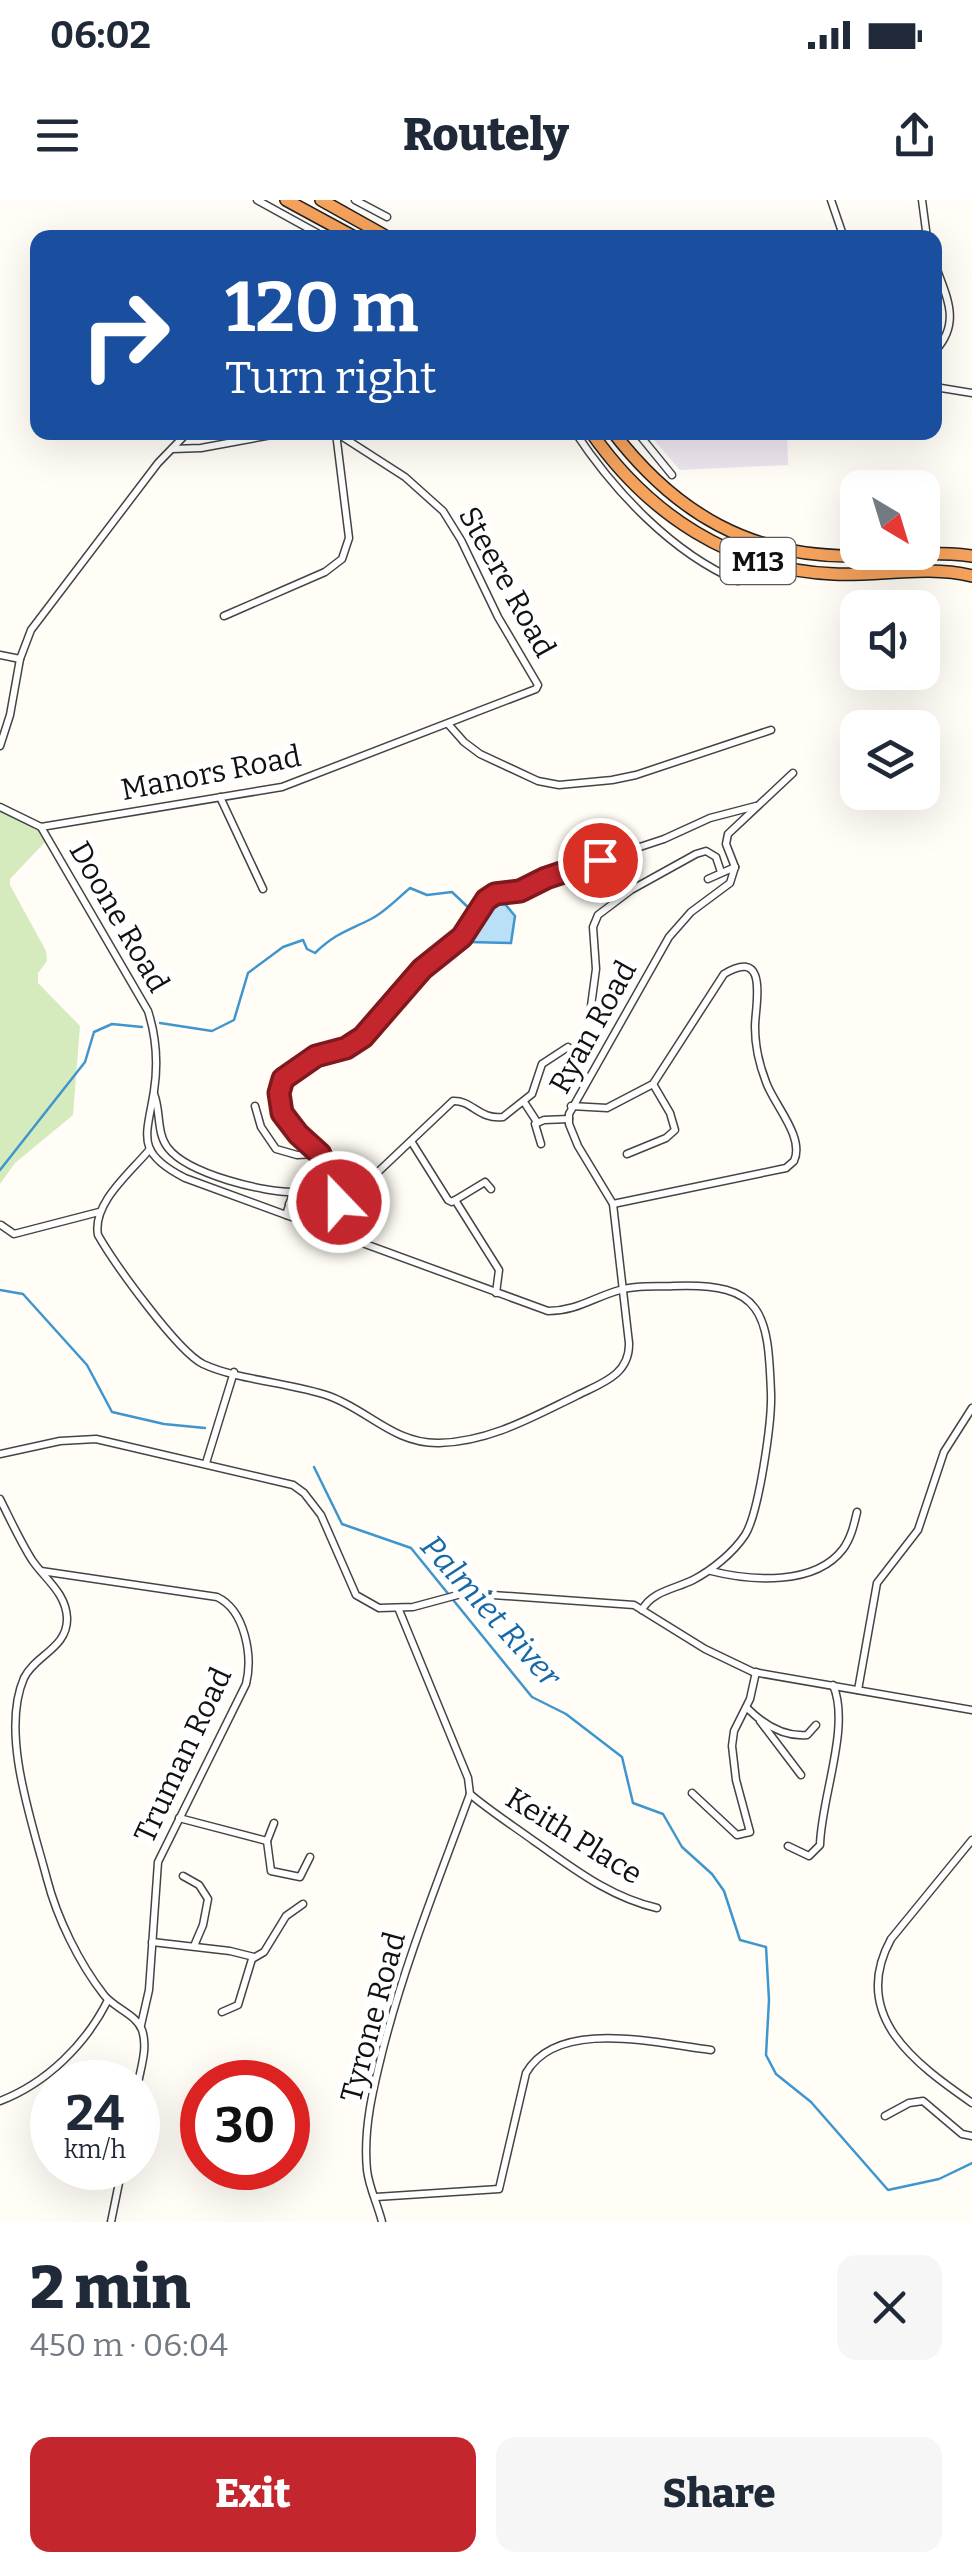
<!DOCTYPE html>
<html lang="en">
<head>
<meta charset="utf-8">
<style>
  body { margin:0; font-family:Bitter,serif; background:#f6f6f7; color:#1f2937; height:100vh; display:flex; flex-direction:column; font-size:38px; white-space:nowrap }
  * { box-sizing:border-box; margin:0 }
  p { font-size:32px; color:#747a83 }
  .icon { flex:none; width:55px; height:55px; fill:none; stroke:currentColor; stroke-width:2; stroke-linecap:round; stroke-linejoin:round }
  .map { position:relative; height:2022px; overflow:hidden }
  .sheet { display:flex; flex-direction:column; background:#fff; flex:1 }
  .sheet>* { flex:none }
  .guide { position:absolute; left:30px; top:30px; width:912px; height:210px; border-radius:20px; box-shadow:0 10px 40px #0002; background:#1a4fa0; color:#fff; overflow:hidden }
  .needle { width:65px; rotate:142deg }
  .controls { position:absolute; left:840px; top:270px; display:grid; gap:20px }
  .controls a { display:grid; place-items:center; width:100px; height:100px; border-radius:20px; background:#fff; box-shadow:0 10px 40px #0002; font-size:50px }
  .speed { position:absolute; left:30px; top:1860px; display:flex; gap:20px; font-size:50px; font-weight:700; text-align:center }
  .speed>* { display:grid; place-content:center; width:130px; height:130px; border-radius:50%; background:#fff; box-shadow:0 10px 40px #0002; line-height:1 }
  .speed small { font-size:25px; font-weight:400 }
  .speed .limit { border:15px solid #d22; background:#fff; color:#111 }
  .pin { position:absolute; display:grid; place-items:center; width:85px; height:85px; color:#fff; margin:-42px; border:5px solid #fff; border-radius:50%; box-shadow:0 2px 10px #0007 }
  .me { position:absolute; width:110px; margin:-55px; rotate:338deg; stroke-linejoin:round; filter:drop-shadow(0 0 8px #0008) }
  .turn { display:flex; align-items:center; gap:35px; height:210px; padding:0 30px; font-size:45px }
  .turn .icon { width:130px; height:130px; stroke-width:2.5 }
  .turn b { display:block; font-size:70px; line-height:85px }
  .round { display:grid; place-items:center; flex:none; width:105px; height:105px; border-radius:20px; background:#f6f6f7 }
  .overview { display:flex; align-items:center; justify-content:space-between; height:170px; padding:0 30px }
  h1 { font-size:60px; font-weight:800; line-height:75px }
  .action { display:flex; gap:20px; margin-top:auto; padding:20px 30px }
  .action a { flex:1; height:115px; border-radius:20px; background:#c4262e; color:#fff; font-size:40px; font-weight:800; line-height:115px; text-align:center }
  .action a+a { background:#f6f6f7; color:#1f2937 }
  .status { display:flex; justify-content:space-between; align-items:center; height:70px; padding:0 50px; background:#fff; direction:ltr }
  .status svg { height:28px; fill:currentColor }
  header { display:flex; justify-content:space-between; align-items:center; height:130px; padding:0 30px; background:#fff; font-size:45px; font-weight:800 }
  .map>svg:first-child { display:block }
</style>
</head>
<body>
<div class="status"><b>06:02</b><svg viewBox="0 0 49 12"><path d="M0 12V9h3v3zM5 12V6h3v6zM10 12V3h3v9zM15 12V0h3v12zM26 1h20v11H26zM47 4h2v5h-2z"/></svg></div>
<header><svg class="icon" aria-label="menu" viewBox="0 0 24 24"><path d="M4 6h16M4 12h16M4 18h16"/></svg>Routely<svg class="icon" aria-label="share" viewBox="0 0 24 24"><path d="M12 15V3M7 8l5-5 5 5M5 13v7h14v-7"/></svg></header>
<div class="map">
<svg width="972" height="2022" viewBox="0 0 972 2022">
  <rect width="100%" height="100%" fill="#fffdf5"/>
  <path fill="#eee6ef" d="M648,233H787L788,265L680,270Z"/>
  <path fill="#d5ebbd" d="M0,611L39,631L46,641L10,679V685L46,751L47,761L38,773V783L80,826L73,915L15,963L0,984Z"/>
  <path fill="#b9e0f7" stroke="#3f96cf" stroke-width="2.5" d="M501,699L515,716L511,743L469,742L466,736L484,709Z"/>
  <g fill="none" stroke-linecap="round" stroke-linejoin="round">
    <g stroke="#3f96cf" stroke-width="2.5">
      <path d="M160,823L212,831L234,820L248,773L283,747L303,740L307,749L315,753C336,733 347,731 371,719C385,712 398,698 410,688L427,695L452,692L472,711"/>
      <path d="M0,970L85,862L94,832L112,824L142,827"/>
      <path d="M0,1090L23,1094L87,1165L112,1212L164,1224L205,1228"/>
      <path d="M314,1267L342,1324L411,1348L532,1497L566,1514L622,1557L633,1603L663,1614L682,1647L712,1674L724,1691L740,1740L766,1747L769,1800L766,1855L776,1874L811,1902L888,1990L939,1979L972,1963"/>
    </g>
    <defs>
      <g id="street">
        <path d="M257,0L326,38"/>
        <path d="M355,0L387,17"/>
        <path d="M831,0L844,38"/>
        <path d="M922,0L927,38"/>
        <path d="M935,64C946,96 962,122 935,151"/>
        <path d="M935,187L972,193"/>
        <path d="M575,232C614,291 672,353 738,381"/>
        <path d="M637,232L672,275"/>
        <path d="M172,249L201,248L288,232"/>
        <path d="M224,416L325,372L342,359L349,338L336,233"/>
        <path d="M0,455L20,459"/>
        <path d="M449,525L464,542L480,554L538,581L559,585L612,580L636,575L771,530"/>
        <path d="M0,546L10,515L20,459L31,430L158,263L188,232"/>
        <path d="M220,597L263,689"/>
        <path d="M0,607L41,627L282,587L536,489L538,485L498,417L461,340L443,311L405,277L335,232"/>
        <path d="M41,627L148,811C156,836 158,865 154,891C147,936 134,952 185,978L548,1111C577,1111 594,1097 620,1090C636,1085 657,1087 673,1086C764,1082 768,1114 771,1193C772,1221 759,1313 745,1335C733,1353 712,1370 693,1380C675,1389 652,1391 642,1410"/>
        <path d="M735,667L726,644L728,634L793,573"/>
        <path d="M708,679L735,667"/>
        <path d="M591,806L596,769L593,727L598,715L631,690L696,654L706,651L716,657L721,672"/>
        <path d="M154,894C161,911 156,933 168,948C188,974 265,993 295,992"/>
        <path d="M524,902L537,922"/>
        <path d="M255,906L261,927L276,949L297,955L320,954"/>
        <path d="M571,906L607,908L653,884L724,774C770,746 755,806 755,827C755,845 759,864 766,882C774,905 805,937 794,961L786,968L613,1004"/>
        <path d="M411,941L448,1000L452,1002L485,982L491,989"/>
        <path d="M541,944L535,924L544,920L569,919"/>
        <path d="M150,949C131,972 92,1003 98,1035C114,1063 177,1151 203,1164C237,1180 292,1183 329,1196C368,1210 394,1244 439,1243C488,1242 531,1218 574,1197C599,1184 630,1176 629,1143L613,1004L578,946L569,924V914L669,737L691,712L730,683L735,667"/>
        <path d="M627,954L666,938L675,930L670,913L653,884"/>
        <path d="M455,1000L499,1070L496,1093"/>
        <path d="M339,1002L320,954L298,934L282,913L279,893L288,873L316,855L346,848L363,837L422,769L462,737L480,708L495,694L521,691L546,678L664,639L710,618L756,606"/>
        <path d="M289,1004L339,1002L359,990L453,901C472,900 479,920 503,917L532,894L542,864L568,847"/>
        <path d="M286,1015L292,996L300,989L337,995"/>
        <path d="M1,1025L14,1034L99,1012"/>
        <path d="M0,1254L60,1241L96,1239L293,1285L304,1293L321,1315L356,1395L379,1408L413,1407L465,1393L634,1405L705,1449L753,1472L972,1510"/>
        <path d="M206,1263L234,1172"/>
        <path d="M0,1299C10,1319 20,1341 32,1360C45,1379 66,1393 67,1418C68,1448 35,1455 24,1478C0,1533 32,1622 47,1679C57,1718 79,1763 104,1795C114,1808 136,1814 142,1830C148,1847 141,1867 138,1883"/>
        <path d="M41,1371L217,1397C245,1410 253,1456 246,1484L158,1662L149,1790L141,1825"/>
        <path d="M711,1371C751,1381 815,1386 843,1349C851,1338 854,1325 857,1312"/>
        <path d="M858,1490L877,1383L918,1330L944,1252L972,1208"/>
        <path d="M747,1508C763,1524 783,1537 807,1535L816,1525"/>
        <path d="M760,1521L801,1575"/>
        <path d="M692,1593L737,1635L750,1632L736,1580L732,1546L734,1531L750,1499L756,1472"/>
        <path d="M470,1594C490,1611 512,1625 534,1641C573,1668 609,1697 657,1708"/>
        <path d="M179,1618L267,1641"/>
        <path d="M274,1623L267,1641L271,1671L300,1677L310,1657"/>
        <path d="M972,1640L891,1739C849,1816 916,1864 972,1903"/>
        <path d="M788,1646L809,1656L820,1645C821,1598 851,1526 833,1485"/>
        <path d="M183,1676L199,1685L208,1699L203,1725L194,1746"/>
        <path d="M152,1742L230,1751L254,1757"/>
        <path d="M222,1812L238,1805L252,1759L264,1752L286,1716L303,1704"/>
        <path d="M0,1901C47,1883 86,1844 108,1800"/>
        <path d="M885,1916L909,1903L923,1901L962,1934L972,1936"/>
        <path d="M376,1997L499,1989L526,1873C558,1817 659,1844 711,1850"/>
        <path d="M111,2022L122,1968"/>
        <path d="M382,2022C378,2005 369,1988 367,1970C363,1929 373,1889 383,1849C405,1762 439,1679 470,1594L468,1578L399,1410"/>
      </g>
      <g id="highway">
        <path d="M286,0L356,38"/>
        <path d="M321,0L389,38"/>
        <path d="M591,232C648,314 732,370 834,374C880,376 927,365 972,376"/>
        <path d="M613,232C676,314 752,358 857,356C895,355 933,351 972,356"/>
      </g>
    </defs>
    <use href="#street" stroke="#444" stroke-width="9"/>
    <use href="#highway" stroke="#222" stroke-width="14"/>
    <use href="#street" stroke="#fff" stroke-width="6"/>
    <use href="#highway" stroke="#f5a25d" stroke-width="11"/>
  </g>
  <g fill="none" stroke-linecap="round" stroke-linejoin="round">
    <defs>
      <path id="route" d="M339,1002L320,954L298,934L282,913L279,893L283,879L316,856L346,848L363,837L422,769L462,737L486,700L495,694L520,691L546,678L600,660"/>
    </defs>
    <use href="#route" stroke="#7f191e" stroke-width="25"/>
    <use href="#route" stroke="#c4262e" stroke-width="18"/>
  </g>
  <g text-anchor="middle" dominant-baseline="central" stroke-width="10" stroke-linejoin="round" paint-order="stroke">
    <rect fill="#fff" stroke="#585858" stroke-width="2.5" x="720.5" y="338" width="75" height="46" rx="8"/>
    <g font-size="28" font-weight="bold" fill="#111">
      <text x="758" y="361">M13</text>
    </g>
    <g font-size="30" fill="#111" stroke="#fff">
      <text transform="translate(507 382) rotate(61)">Steere Road</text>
      <text transform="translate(211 573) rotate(-11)">Manors Road</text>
      <text transform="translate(119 717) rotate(60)">Doone Road</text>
      <text transform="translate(593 827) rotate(-61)">Ryan Road</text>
      <text transform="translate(183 1555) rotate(-65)">Truman Road</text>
      <text transform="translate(574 1636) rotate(32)">Keith Place</text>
      <text transform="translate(373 1817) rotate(-75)">Tyrone Road</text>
    </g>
    <g font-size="32" font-style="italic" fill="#1768a6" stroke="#fff">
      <text transform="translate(491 1411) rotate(48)">Palmiet River</text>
    </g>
  </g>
</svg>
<div class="controls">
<a><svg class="needle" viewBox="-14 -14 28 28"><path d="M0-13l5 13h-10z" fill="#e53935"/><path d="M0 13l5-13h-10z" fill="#747a83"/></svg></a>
<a><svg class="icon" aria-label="sound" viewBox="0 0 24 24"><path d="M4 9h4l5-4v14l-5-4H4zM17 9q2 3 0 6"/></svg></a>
<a><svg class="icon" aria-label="layers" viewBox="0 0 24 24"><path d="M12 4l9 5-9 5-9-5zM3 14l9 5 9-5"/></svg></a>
</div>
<div class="speed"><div>24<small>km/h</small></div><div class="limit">30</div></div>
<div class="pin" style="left:600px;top:660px;background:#d93025"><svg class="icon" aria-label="arrive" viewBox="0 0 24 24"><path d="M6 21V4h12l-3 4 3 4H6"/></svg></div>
<svg class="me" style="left:339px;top:1002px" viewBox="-20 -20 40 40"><circle r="17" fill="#c4262e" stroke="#fff" stroke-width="3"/><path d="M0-11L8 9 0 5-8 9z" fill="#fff"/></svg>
<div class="guide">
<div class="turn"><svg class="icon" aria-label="right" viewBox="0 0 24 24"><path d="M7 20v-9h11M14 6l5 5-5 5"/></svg><div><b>120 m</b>Turn right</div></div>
</div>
</div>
<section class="sheet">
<div class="overview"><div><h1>2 min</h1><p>450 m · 06:04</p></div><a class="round"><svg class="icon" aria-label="close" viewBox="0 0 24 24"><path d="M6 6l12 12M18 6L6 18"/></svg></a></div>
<div class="action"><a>Exit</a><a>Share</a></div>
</section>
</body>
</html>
